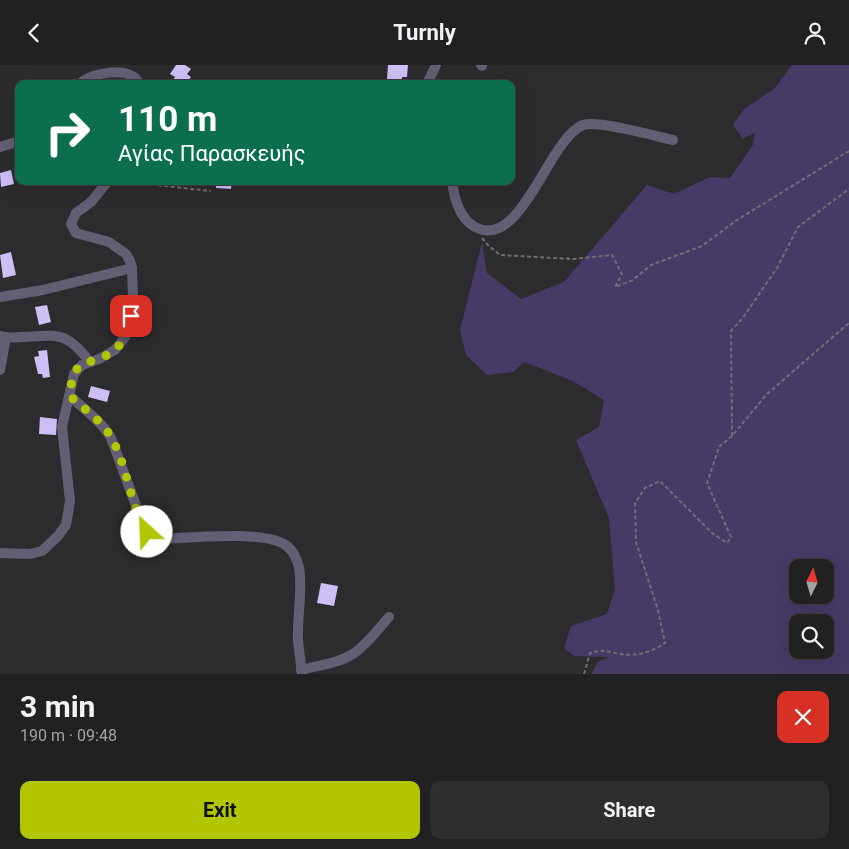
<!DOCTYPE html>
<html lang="en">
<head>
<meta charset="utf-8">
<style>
  body { margin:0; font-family:Roboto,sans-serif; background:#2d2e2f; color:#f1f3f6; height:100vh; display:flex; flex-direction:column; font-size:19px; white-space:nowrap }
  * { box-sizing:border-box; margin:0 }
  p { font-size:16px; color:#a2a3a5 }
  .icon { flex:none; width:28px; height:28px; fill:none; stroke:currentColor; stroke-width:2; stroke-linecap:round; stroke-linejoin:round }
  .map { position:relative; height:609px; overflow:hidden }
  .sheet { display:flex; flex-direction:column; background:#212122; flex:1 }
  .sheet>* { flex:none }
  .guide { position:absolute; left:15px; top:15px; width:500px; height:105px; border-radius:10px; box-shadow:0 5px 20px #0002,0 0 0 1px #3e3e40; background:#0b6e4f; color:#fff; overflow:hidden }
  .needle { width:32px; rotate:5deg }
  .controls { position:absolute; left:789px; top:494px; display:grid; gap:10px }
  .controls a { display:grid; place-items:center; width:45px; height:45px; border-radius:10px; background:#212122; box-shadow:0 5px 20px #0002,0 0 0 1px #3e3e40; font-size:25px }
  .pin { position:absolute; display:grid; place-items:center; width:42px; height:42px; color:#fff; margin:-21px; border-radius:10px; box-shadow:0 2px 8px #0006 }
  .me { position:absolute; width:55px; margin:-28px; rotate:335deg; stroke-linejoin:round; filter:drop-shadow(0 0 4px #0008) }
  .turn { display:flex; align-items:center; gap:18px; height:105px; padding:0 20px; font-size:22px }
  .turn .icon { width:65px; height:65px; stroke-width:2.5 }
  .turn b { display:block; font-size:35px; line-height:42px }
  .round { display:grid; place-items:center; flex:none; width:52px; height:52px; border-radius:10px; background:#2d2e2f }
  .headline { display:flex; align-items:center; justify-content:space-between; height:85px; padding:0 20px }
  h1 { font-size:30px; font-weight:700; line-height:38px }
  .action { display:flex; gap:10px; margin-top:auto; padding:10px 20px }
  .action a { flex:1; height:58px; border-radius:10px; background:#b1c500; color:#111; font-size:20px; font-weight:700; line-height:58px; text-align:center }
  .action a+a { background:#2d2e2f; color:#f1f3f6 }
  header { display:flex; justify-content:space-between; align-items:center; height:65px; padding:0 20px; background:#212122; font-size:22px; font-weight:700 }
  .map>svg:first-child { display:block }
</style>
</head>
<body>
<header><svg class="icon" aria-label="back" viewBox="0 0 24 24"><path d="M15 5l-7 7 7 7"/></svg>Turnly<svg class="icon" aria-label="person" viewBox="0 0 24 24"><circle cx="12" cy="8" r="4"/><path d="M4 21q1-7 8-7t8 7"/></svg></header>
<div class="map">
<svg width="849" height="609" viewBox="0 0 849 609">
  <rect width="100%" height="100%" fill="#2c2c2e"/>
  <path fill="#483a67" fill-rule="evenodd" d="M792,0H849V609H591L598,597L609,592L574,591L564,583L571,561L607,549L615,524L609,453L576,375L599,362L604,335L573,316L524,297L513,307L487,310L466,290L460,265L482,177L487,208L521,234L564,217L647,120L674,129L710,112L730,113L753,80L755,67L743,74L733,60L743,45L775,23ZM798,502H825V530H798ZM798,558H825V585H798Z"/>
  <g fill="#cdbef6">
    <path d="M176,0H185L191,4L187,9L191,12L186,19H170L175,12L170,9Z"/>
    <path d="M388,0H408L407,12H402V15L387,14Z"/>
    <path d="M11,105L14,119L1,122L0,108Z"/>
    <path d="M216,116H232L231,124L216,123Z"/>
    <path d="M11,187L16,210L3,213L0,190Z"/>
    <path d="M47,240L51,257L39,260L35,242Z"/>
    <path d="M47,285L50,312L43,313L42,309H38L34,292L39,291L38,286Z"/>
    <path d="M91,321L110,326L107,337L88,332Z"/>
    <path d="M40,352L57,354L56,370L39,369Z"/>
    <path d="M321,518L338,521L334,541L317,538Z"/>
  </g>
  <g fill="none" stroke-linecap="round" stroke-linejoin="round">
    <g stroke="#6f6f71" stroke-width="2" stroke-dasharray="4 2.5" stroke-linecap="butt">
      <path d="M119,116L211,126"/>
      <path d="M482,173L488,180L500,190L573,194L612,190L622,209L615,222L633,215L651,200L702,181L737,155L849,86"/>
      <path d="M732,371L731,266L742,254L777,203L798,162L849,124"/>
      <path d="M584,609L590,588C605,584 607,587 621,589C635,592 654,586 665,578L658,545L636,477L635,438L645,423L660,416L712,468L727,478L731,472L707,418L719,382L732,371L767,329L849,258"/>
    </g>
    <g stroke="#645e74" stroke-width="10">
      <path d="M481,0L482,1"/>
      <path d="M80,19C91,7 132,0 139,19"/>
      <path d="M427,19L436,0"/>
      <path d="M0,82L19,76"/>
      <path d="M452,116C454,133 459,153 475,162C521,187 548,74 583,60C598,55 655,71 673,75"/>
      <path d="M0,232L43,225L132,203"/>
      <path d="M0,271C7,273 13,273 20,272C57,271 64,264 90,297"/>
      <path d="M0,305L6,272"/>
      <path d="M70,331C84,344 101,356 111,373L144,462L153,472L160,474C188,473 268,464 288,482C293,486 297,495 299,502C303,526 297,550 298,575C299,586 301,598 302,609"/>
      <path d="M0,488L30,489L42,486L58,471L66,460L70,436L62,362L74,309L82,300L99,294L115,285L125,272L128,264L133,231L132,203L130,196L126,189L109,177L76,168L71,159L76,148L91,137L108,116"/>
      <path d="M301,605C320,600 342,598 357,586C369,577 379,563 389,552"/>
    </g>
  </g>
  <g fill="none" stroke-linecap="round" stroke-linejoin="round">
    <path stroke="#b1c500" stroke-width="9" stroke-dasharray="0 16.2" d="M131,251C127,273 120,286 98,294C90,297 82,298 77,304C71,311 71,323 70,331C84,344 101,355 111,372C128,402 129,438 147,467"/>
  </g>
</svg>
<div class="controls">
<a><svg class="needle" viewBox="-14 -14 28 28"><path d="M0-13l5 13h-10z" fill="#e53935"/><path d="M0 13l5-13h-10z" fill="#a2a3a5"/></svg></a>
<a><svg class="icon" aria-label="search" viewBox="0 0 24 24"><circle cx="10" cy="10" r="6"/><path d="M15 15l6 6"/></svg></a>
</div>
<div class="pin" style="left:131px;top:251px;background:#d93025"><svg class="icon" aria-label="arrive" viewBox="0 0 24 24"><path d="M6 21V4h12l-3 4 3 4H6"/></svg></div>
<svg class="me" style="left:147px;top:467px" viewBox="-20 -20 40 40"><circle r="19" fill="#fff"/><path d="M0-13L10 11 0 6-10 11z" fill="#b1c500"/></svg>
<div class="guide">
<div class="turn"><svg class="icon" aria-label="right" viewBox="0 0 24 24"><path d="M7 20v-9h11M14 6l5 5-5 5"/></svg><div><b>110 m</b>Αγίας Παρασκευής</div></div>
</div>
</div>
<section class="sheet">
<div class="headline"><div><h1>3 min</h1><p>190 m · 09:48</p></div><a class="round" style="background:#d93025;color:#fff"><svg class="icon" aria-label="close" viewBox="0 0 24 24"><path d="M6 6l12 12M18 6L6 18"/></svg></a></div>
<div class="action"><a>Exit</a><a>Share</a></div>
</section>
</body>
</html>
